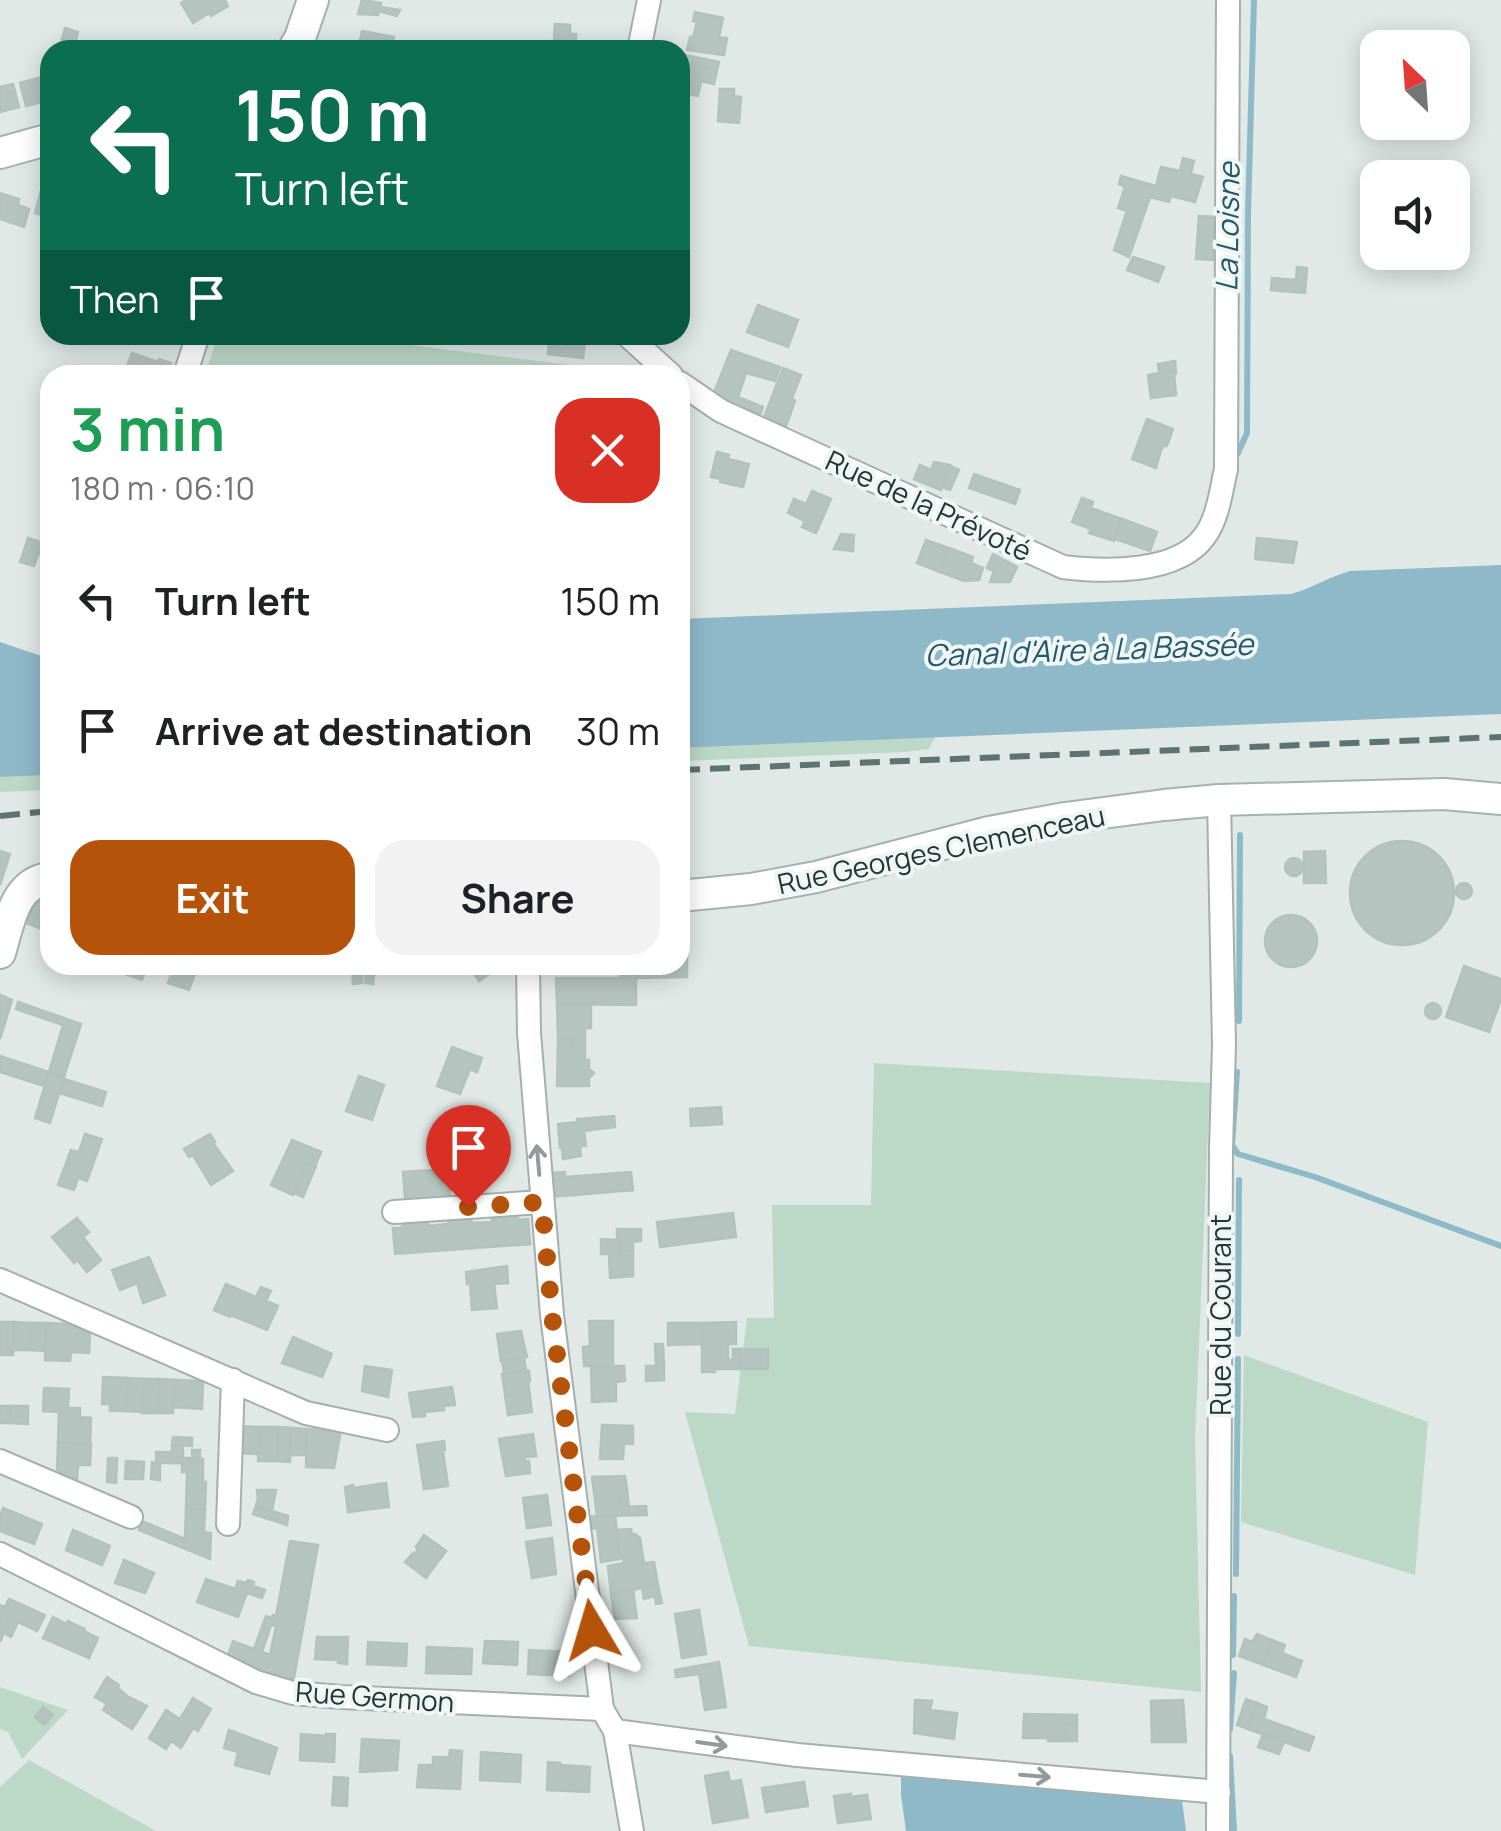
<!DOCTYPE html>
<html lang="en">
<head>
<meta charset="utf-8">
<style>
  body { margin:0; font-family:Manrope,sans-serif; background:#f2f2f2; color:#202124; height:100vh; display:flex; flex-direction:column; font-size:38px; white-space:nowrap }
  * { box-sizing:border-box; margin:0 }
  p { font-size:32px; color:#757577 }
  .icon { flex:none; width:55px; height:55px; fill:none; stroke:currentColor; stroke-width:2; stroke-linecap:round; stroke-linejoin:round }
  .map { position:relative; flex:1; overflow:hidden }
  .details { position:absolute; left:40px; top:365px; width:650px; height:610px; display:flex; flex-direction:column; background:#fff; border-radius:30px; box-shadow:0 5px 25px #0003 }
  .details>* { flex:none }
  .banner { position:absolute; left:40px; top:40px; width:650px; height:305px; border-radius:30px; box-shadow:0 5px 25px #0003; background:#0b6e4f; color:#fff; overflow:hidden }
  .needle { width:65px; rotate:335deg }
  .fabs { position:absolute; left:1360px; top:30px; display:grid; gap:20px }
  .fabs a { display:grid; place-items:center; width:110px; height:110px; border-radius:20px; background:#fff; box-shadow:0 5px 25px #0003; font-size:50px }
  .pin { position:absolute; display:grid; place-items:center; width:85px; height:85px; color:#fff; margin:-102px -42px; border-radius:50% 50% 50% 0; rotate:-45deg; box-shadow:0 0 10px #0007 }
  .pin .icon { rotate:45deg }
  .me { position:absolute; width:110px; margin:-55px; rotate:353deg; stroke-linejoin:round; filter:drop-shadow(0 0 8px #0008) }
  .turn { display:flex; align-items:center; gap:35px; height:210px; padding:0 30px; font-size:45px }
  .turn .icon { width:130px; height:130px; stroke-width:2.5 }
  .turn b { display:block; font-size:70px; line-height:85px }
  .then { display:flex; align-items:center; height:95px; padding:0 30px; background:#0003; gap:20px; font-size:38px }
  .round { display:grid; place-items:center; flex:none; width:105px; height:105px; border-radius:30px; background:#f2f2f2 }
  .overview { display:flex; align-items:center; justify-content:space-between; height:170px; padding:0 30px }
  h1 { font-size:60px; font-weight:700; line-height:75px; color:#1e9e55 }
  .primary-button { display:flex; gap:20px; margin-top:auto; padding:20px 30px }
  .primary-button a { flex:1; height:115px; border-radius:30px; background:#b45309; color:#fff; font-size:40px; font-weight:700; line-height:115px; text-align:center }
  .primary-button a+a { background:#f2f2f2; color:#202124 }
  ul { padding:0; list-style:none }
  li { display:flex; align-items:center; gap:30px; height:130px; padding:0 30px }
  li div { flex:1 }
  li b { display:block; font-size:38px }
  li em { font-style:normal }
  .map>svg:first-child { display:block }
</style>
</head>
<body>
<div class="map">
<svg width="1501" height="1831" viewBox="0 0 1501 1831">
  <rect width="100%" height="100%" fill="#e0e9e6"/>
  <g fill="#bcd8c7">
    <path d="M218,335H393V343L594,368L593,375H205Z"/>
    <path d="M935,737L929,749L905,752L680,761V748Z"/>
    <path d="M50,775V790L0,792V777Z"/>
    <path d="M874,1063L1210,1083L1195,1439L1201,1692L749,1646L685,1412L735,1414L747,1318H774L772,1205H871Z"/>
    <path d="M1244,1355L1428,1422L1415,1575L1241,1522Z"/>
    <path d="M0,1687L68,1710L22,1759L8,1732L0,1729Z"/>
    <path d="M29,1760L156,1831H0V1787Z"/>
  </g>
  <g fill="#8eb9c9">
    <path d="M1501,565V714L680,748V619L1291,594C1312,588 1329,577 1350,571Z"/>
    <path d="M0,642L50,659V775L0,777Z"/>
    <path d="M901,1774L1182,1800L1186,1831H906L901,1795Z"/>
  </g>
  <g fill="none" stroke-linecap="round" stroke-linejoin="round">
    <g stroke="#8eb9c9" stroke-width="6">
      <path d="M1238,453L1247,433L1248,213L1254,0"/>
      <path d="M1239,1021L1240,835"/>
      <path d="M1237,1072L1232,1145L1238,1154L1315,1177L1501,1246"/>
      <path d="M1238,1334L1239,1180"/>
      <path d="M1236,1574L1238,1359"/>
      <path d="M1233,1655L1234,1596"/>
      <path d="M1230,1729L1234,1673"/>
      <path d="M1230,1756L1234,1831"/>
    </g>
  </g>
  <g fill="#b6c4c0" stroke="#b4c2be" stroke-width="2.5" fill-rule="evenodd">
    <path d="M186,0H225L228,6L211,16L209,13L193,23L181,3Z"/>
    <path d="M362,0L381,3L380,7L400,10L397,16L379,11L378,15L358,14Z"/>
    <path d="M695,12L723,18L719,37L727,38L724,55L687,50L690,37H693L697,22L693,21Z"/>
    <path d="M555,24L570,25V34H576V42L554,41Z"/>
    <path d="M65,28L78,32L75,43L105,50H59Z"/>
    <path d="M362,31L394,37L391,50H358Z"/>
    <path d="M552,41L578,42V50H551Z"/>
    <path d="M685,55L719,62L717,70L684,63Z"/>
    <path d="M684,63L717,70L714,84L701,81L698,96L680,92V73Z"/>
    <path d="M50,75V100L26,106L20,83Z"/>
    <path d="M13,84L19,107L0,112V87Z"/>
    <path d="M720,89H734V96L741,97L739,123L718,121Z"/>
    <path d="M1183,158L1194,161L1191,174L1203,177L1195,202L1171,196L1169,202L1150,197L1129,257L1114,250L1127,211L1118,208L1125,187L1119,184L1121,176L1156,186L1161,167L1180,171Z"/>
    <path d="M43,183L50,185V217L35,213Z"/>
    <path d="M0,193L19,199L18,205L29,209L24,227L0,219Z"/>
    <path d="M1199,216L1217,217L1213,260L1196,259Z"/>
    <path d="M1133,257L1164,267L1158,282L1127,270Z"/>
    <path d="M1297,267L1307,268L1305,293L1271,290L1272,278L1296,280Z"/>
    <path d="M758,305L798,320L788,347L747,332Z"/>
    <path d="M564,335H586L583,358L548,354L549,345L563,347Z"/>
    <path d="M731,350L780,367L775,381L746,373L738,397L763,407L760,415L713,395Z"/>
    <path d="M132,353L158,362L159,359L171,363L170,366L174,367L171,375H110L111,370L124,374Z"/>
    <path d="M1175,361L1176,373H1174L1176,395L1151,398L1148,375L1159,373L1158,364Z"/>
    <path d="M783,368L801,375L792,398L795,401L786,426L764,417Z"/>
    <path d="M1147,419L1173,429L1167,446L1165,445L1161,450L1156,468L1132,459Z"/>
    <path d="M717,452L729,455L728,459L749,464L743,487L720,482L721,479L711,477Z"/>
    <path d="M934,462L950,465L941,490L914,479L920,465L931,470Z"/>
    <path d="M950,466L959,470L950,490L942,487Z"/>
    <path d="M974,474L1020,490L1015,504L969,488Z"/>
    <path d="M812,491L831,499L816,533L802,527L805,521L788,513L794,499L806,504Z"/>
    <path d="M1082,498L1093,502L1091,508L1122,519L1114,541L1089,533L1091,529L1072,522Z"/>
    <path d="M1122,519L1157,532L1150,551L1115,539Z"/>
    <path d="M841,534L854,535L853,551L834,549Z"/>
    <path d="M28,538L45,544L42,553L25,548Z"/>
    <path d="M1257,538L1297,542L1293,563L1255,559Z"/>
    <path d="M926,540L949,548L940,572L917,563Z"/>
    <path d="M25,548L42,553L38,555L34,566L20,562Z"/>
    <path d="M949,548L973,557L971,563L983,568L979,580L964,581L940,572Z"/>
    <path d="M993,554L1017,567L1010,582H990L994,571L987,568Z"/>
    <circle cx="1402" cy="893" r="52"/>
    <path d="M0,851L10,854L0,885Z"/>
    <path d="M1325,851L1326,883H1304V852Z"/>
    <circle cx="1294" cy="867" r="9"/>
    <circle cx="1464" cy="891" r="8"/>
    <path d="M50,890V915L44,930L26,923L36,896Z"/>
    <circle cx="1291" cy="941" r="26"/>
    <path d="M680,955H687V977L636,978V965H680Z"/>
    <path d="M106,965H147L142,980L106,967Z"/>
    <path d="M175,965H198L189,990L168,983Z"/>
    <path d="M361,965L362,983L353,984L352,966Z"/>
    <path d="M365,965H375L373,984L365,983Z"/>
    <path d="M468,965H496L498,968L479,981Z"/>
    <rect x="620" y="965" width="16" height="13"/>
    <path d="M1464,966L1501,979V999L1489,1032L1446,1017Z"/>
    <path d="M556,978H636V1005L557,1004Z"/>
    <path d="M0,995L12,1000L0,1039Z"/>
    <path d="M18,1002L81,1024L64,1077L49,1072L63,1025L16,1009Z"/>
    <circle cx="1433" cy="1011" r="8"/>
    <path d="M557,1004L591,1005V1028L585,1029V1048H572V1038L558,1039Z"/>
    <path d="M572,1038V1048H585V1060H589V1069L594,1073L589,1078V1086H557L558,1039Z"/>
    <path d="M452,1047L482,1058L477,1072L470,1069L460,1094L437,1086Z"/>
    <path d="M0,1056L49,1072L44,1086L0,1072Z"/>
    <path d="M49,1072L64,1077L50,1123L35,1118Z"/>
    <path d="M359,1076L384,1085L372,1120L346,1111Z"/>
    <path d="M64,1079L106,1092L102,1106L59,1093Z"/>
    <path d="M721,1107L722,1124L691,1126L690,1109Z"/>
    <path d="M614,1116L615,1127L584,1131L586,1146H580L581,1156L563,1159L562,1148H560L558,1124L578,1122L577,1119Z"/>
    <path d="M471,1118L494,1126L483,1163L458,1154Z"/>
    <path d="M85,1134L102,1139L87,1181L78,1178L74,1190L58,1185L71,1150L79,1152Z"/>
    <path d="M210,1134L215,1142L213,1143L233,1171L211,1185L193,1155L189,1157L184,1149Z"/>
    <path d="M292,1140L321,1152L315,1166L307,1162L293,1195L271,1185Z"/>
    <path d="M307,1162L316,1166L303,1197L294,1193Z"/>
    <path d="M448,1169L450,1195H441V1198L415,1200V1197L405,1198L403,1172Z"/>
    <path d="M565,1172V1177L631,1172L633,1190L551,1197L548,1178L552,1173Z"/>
    <path d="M733,1213L736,1237L660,1247L657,1222Z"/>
    <path d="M514,1215V1217H518V1220L528,1219L530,1244L395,1254L393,1228H402V1225L406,1224V1222L423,1221V1223H428V1226L438,1225L447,1224L451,1219L468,1218L473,1223L492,1222V1219L496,1218V1216Z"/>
    <path d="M77,1218L89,1232L83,1237L101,1260L87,1272L77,1260L74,1263L52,1237Z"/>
    <path d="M617,1229H641V1241L633,1242V1250L620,1252Z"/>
    <path d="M617,1229L620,1252L633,1250V1276L610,1278L609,1254H601V1239L617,1240Z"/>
    <path d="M149,1257L165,1295L143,1303L137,1283L120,1290L112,1270Z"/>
    <path d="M507,1266L508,1283L494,1284L497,1308L472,1310L470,1283L467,1284L466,1272Z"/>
    <path d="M226,1284L256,1297L261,1287L271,1291L266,1301L278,1306L267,1330L231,1315L230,1317L214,1310Z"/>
    <path d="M589,1321H613V1366H584L583,1347L590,1346Z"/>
    <path d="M0,1322H14L13,1355H0Z"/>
    <path d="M14,1322L30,1323V1350H13Z"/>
    <path d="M736,1322V1344H728V1360H733V1349H740V1369H714L715,1372H702V1323Z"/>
    <path d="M30,1323H46L45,1351L30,1350Z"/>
    <path d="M46,1323L71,1324L90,1333L89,1353L71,1352L70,1361L45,1360Z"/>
    <path d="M668,1323H702V1344L668,1345Z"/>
    <path d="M521,1331L527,1357L501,1361L497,1334Z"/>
    <path d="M293,1337L332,1354L322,1377L282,1363Z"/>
    <path d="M655,1344H663L664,1366H656Z"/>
    <rect x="740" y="1349" width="28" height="20"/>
    <path d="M524,1358L526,1371L504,1374L502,1360Z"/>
    <path d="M365,1366L392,1370L388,1397L362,1391Z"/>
    <path d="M591,1366H624L625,1381L616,1382V1401L592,1402Z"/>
    <path d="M646,1366H664V1380L646,1381Z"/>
    <path d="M529,1371L530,1381L528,1382L532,1412L508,1415L502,1374Z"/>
    <path d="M103,1377L127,1378L126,1411H110V1404H102Z"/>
    <path d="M127,1378L143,1379L142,1412L126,1411Z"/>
    <path d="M143,1379H159L158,1413H142Z"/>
    <path d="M159,1379L175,1380L173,1413H158Z"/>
    <path d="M175,1380L203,1381L202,1409L173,1407Z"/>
    <path d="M452,1387L455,1405L444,1406V1410L425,1412V1416L413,1417L409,1393Z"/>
    <path d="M44,1388L69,1389L68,1408H80V1417L91,1418L90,1444L58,1443L59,1412L43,1411Z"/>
    <rect x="0" y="1406" width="11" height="17"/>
    <path d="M11,1406H28V1424L11,1423Z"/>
    <path d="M602,1425L633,1426V1444H624L623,1459H600Z"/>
    <path d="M235,1426L260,1427L259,1454L234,1453Z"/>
    <path d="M260,1427H278L277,1461H258Z"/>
    <path d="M278,1427L291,1428L290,1462L277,1461Z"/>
    <path d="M291,1428L307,1429L306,1455H290Z"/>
    <path d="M307,1429L341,1430L334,1468L306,1467Z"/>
    <path d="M533,1434L536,1456L524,1457L525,1461H529L530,1473L506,1476L499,1439Z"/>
    <path d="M173,1437L192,1438V1446L172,1445Z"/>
    <path d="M444,1441L445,1450L443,1451L448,1486L424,1489L417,1445Z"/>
    <path d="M58,1443L91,1444L90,1465H78L77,1480L61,1479V1471H57Z"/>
    <path d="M172,1445L183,1446V1458H192V1450H200V1459H203V1464L172,1463Z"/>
    <path d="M156,1452H172V1463H160V1480L151,1479L152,1462L156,1463Z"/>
    <path d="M108,1458H117L116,1483L107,1482Z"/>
    <path d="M126,1461L144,1462L143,1479H125Z"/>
    <path d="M182,1464H203V1482H206L205,1510L186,1509L187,1472H182Z"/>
    <path d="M625,1476L627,1489L618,1490L620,1507L646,1506L647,1515L597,1516L592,1477Z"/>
    <path d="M386,1483L389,1507L348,1512L345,1487L353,1485V1488Z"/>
    <path d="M627,1489L629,1507H620L618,1490Z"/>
    <path d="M257,1490H276L272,1511L256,1506L258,1498Z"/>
    <path d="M547,1495L551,1525L527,1528L523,1498Z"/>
    <path d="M256,1506L288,1516L287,1525L253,1514Z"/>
    <path d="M3,1508L42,1524L34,1544L0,1531V1516Z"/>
    <path d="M186,1509L205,1510L204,1532L211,1533L210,1559L139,1530L142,1521L185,1539Z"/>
    <path d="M615,1515L620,1559L601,1562L597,1528L589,1529L587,1517Z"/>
    <path d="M631,1529L632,1535L635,1534L640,1538L644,1563L654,1562L658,1585L611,1594L608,1566L624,1563L623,1558H620L617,1530Z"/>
    <path d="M73,1530L110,1546L102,1565L66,1550Z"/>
    <path d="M424,1535L446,1551L426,1578L405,1562L413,1553L418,1552L416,1547Z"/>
    <path d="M552,1538L556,1574L532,1578L526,1542Z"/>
    <path d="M290,1541L318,1545L293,1683L227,1658L233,1641L254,1649L266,1616L272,1618L273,1615L276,1616ZM271,1625L276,1626L270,1655L262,1652Z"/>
    <path d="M124,1560L154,1573L145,1593L115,1583Z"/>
    <path d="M206,1579L235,1589L238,1581L246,1583L248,1580L254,1582L253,1586L265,1590L262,1598L247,1593L238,1617L197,1602Z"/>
    <path d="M658,1585L662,1603L656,1604L655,1596L644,1599L642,1588Z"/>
    <path d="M633,1590L637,1618L615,1619L611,1594Z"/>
    <path d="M9,1599L45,1615L37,1631L18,1622L11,1637L4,1633L0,1642V1605L5,1607Z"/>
    <path d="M699,1610L706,1654L682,1658L675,1614Z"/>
    <path d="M53,1617L67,1624L68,1621L76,1625L85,1629L84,1631L98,1638L89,1658L43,1638Z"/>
    <path d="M1257,1634L1272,1640L1263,1665L1239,1656L1245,1639L1252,1642Z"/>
    <path d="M317,1637H348L347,1664L338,1663V1660L315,1659Z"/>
    <path d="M1272,1640L1285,1645L1282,1653L1302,1661L1296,1677L1263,1665Z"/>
    <path d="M485,1641L518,1642L517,1665L483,1663Z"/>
    <path d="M368,1642L407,1644L406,1666L367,1664Z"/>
    <path d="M427,1647L472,1649L471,1674L426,1673Z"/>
    <path d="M529,1650L570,1652L569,1676L528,1674Z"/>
    <path d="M719,1662L726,1707L705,1710L699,1674L676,1677L675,1670Z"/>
    <path d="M107,1677L119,1685L118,1688L127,1696L147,1706L132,1729L103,1710L107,1704L95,1697Z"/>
    <path d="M193,1698L211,1709L198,1731L193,1728L181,1748L171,1741L166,1749L149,1738L166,1710L180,1719Z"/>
    <path d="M1246,1699L1257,1703L1248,1729L1237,1725Z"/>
    <path d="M915,1700L932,1701L930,1710L957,1713L954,1739L914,1733Z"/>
    <path d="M1183,1700L1186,1742H1152L1151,1701Z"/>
    <path d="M1257,1703L1267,1707L1264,1719L1314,1737L1309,1751L1248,1729Z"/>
    <path d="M43,1707L53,1715L44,1725L35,1717Z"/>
    <path d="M1024,1714L1077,1715V1724H1066V1741H1048V1738H1023Z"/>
    <rect x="1066" y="1724" width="11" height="17"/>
    <path d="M229,1730L277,1748L269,1774L235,1765L238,1752L224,1748Z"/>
    <path d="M301,1734L326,1736V1734H335L334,1762L300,1760Z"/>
    <path d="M1263,1734L1284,1742L1279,1754L1258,1747Z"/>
    <path d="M362,1739L399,1741L397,1770L360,1772Z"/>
    <path d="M450,1750L462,1751L460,1789L417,1787L419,1765H433V1757H449Z"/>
    <path d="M481,1752L521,1755L520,1782L480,1780Z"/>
    <path d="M548,1762L560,1763V1765L590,1767L589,1792L547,1790Z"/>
    <path d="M728,1772L730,1782L741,1780L748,1817L713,1823L705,1776Z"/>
    <path d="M334,1777L348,1778L347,1806L332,1805Z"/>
    <path d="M804,1782L808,1806L766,1812L762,1788Z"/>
    <path d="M851,1794V1797L867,1795L871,1819L838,1823L834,1796Z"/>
  </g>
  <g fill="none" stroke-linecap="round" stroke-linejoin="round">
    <defs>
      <g id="street">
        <path d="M639,50L649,0"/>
        <path d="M627,335L671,375"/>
        <path d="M185,375L198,335"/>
        <path d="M680,383L721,411L1063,567C1104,572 1177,574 1204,537C1218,519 1221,491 1226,469L1228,0"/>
        <path d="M528,965L529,1033L552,1315L602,1709L615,1731L632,1831"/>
        <path d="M394,1212L542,1202"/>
        <path d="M0,1280L306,1413L387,1430"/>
        <path d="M0,1461L131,1517"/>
        <path d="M228,1524L233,1380"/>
        <path d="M0,1554L256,1682L293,1693L341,1697L602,1709"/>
        <path d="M615,1731L797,1755L1219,1792"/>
        <path d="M1218,1831L1221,1149L1224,1045L1219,800"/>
      </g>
      <g id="secondary">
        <path d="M293,50L300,38L313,0"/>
        <path d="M0,153L50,139"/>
        <path d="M680,896L751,889L816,877L989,832L1065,818L1164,805L1219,800L1444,794L1501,799"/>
        <path d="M0,953C9,924 14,882 50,878"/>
      </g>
    </defs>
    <use href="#street" stroke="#a4b0ad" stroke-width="26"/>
    <use href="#secondary" stroke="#a1b4af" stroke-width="34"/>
    <use href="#street" stroke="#fff" stroke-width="22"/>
    <use href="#secondary" stroke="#fff" stroke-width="30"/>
    <g stroke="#5d7370" stroke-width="6" stroke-dasharray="20 10" stroke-linecap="butt">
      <path d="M680,770L1501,737"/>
      <path d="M0,816L50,811"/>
    </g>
  </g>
  <defs><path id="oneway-shaft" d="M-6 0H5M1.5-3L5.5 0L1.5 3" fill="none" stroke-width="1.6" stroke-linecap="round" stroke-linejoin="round" transform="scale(2.5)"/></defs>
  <g stroke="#919c9a">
    <use href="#oneway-shaft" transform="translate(538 1160) rotate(-95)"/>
    <use href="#oneway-shaft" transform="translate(712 1744) rotate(8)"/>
    <use href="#oneway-shaft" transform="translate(1035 1776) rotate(5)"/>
  </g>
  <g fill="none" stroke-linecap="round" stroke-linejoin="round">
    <path stroke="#b45309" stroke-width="18" stroke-dasharray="0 32.4" d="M468,1207L542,1202L552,1315L592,1630"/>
  </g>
  <g text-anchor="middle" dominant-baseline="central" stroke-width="8" stroke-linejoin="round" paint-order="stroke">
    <g font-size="28" fill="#233835" stroke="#f0f6f4">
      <text transform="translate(929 505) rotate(25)">Rue de la Prévoté</text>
      <text transform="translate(941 849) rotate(-12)">Rue Georges Clemenceau</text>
      <text transform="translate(1220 1315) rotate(-90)">Rue du Courant</text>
      <text transform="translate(375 1696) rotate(4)">Rue Germon</text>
    </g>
    <g font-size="30" font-style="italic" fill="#24586c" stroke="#f0f6f4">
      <text transform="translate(1227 227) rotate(-89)">La Loisne</text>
      <text transform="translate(1089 649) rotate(-2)">Canal d'Aire à La Bassée</text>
    </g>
  </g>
</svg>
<div class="fabs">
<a><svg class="needle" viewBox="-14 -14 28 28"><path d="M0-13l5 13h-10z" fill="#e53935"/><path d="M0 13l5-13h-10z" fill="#757577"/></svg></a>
<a><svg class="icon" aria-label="sound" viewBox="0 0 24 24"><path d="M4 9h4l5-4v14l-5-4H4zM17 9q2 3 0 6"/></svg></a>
</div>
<div class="pin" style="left:468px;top:1207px;background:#d93025"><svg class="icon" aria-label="arrive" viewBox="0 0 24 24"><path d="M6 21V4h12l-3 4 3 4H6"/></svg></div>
<svg class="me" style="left:592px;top:1630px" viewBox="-20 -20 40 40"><path d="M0-17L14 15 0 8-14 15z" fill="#b45309" stroke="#fff" stroke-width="4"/></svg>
<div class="banner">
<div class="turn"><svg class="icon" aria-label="left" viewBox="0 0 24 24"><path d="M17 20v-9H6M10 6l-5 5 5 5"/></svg><div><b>150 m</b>Turn left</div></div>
<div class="then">Then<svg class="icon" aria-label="arrive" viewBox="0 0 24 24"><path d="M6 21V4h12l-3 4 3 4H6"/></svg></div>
</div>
<section class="details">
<div class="overview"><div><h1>3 min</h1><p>180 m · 06:10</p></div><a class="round" style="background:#d93025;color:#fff"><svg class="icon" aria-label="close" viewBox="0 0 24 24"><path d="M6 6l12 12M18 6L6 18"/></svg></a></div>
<ul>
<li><svg class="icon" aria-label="left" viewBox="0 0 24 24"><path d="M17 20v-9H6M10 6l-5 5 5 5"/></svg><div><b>Turn left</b></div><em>150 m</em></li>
<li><svg class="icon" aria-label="arrive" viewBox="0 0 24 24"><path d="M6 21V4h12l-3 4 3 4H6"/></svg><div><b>Arrive at destination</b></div><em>30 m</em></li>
</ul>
<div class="primary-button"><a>Exit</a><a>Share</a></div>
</section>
</div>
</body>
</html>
